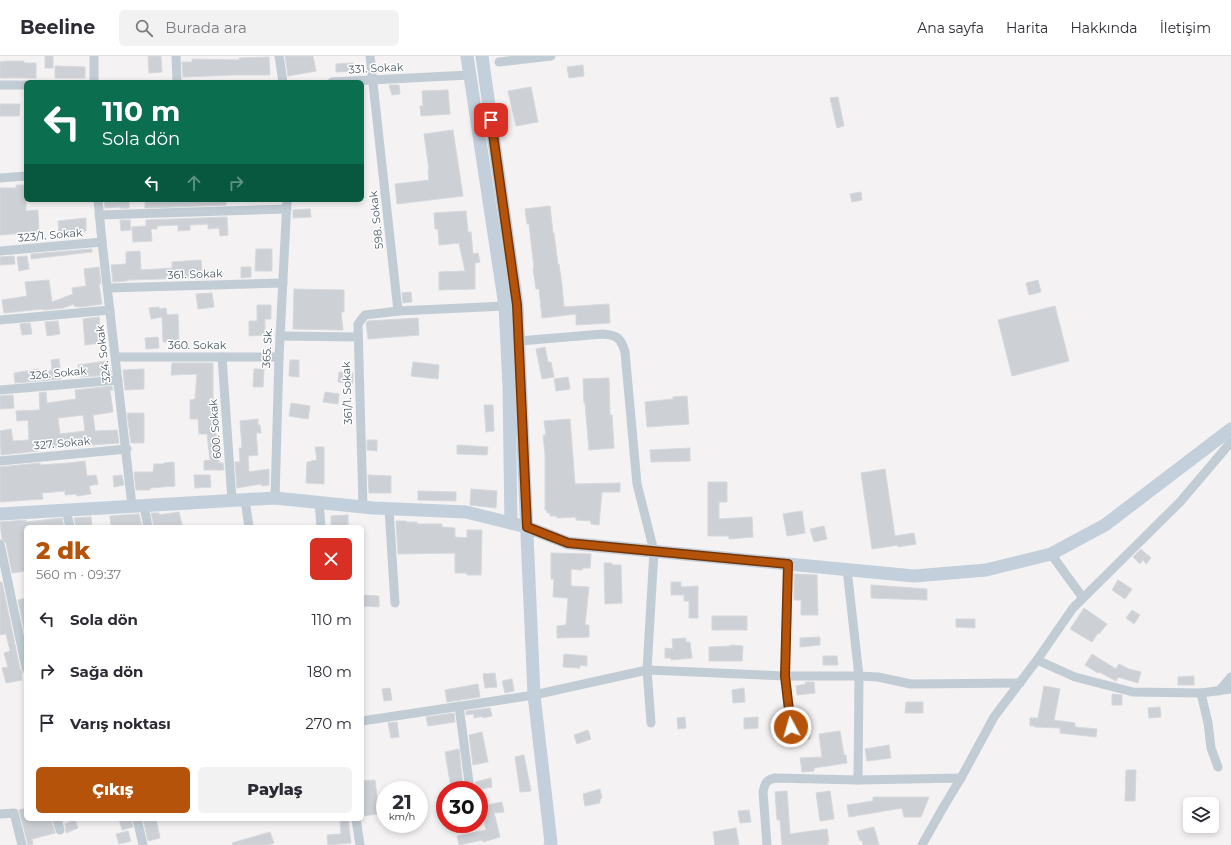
<!DOCTYPE html>
<html lang="tr">
<head>
<meta charset="utf-8">
<style>
  body { margin:0; font-family:Montserrat,sans-serif; background:#f2f2f3; color:#2b2b33; height:100vh; display:flex; flex-direction:column; font-size:15px; white-space:nowrap }
  * { box-sizing:border-box; margin:0 }
  p { font-size:13px; color:#7c7c81 }
  .icon { flex:none; width:22px; height:22px; fill:none; stroke:currentColor; stroke-width:2; stroke-linecap:round; stroke-linejoin:round }
  .map { position:relative; flex:1; overflow:hidden }
  .side { position:absolute; left:24px; top:469px; width:340px; height:296px; display:flex; flex-direction:column; background:#fff; border-radius:6px; box-shadow:0 2px 6px #0003 }
  .side>* { flex:none }
  .top-card { position:absolute; left:24px; top:24px; width:340px; height:122px; border-radius:6px; box-shadow:0 2px 6px #0003; background:#0b6e4f; color:#fff; overflow:hidden }
  .fabs { position:absolute; left:1183px; top:741px; display:grid; gap:8px }
  .fabs a { display:grid; place-items:center; width:36px; height:36px; border-radius:6px; background:#fff; box-shadow:0 2px 6px #0003; font-size:20px }
  .speed { position:absolute; left:376px; top:725px; display:flex; gap:8px; font-size:20px; font-weight:700; text-align:center }
  .speed>* { display:grid; place-content:center; width:52px; height:52px; border-radius:50%; background:#fff; box-shadow:0 2px 6px #0003; line-height:1 }
  .speed small { font-size:10px; font-weight:400 }
  .speed .limit { border:6px solid #d22; background:#fff; color:#111 }
  .pin { position:absolute; display:grid; place-items:center; width:34px; height:34px; color:#fff; margin:-17px; border-radius:8px; box-shadow:0 2px 6px #0006 }
  .me { position:absolute; width:44px; margin:-22px; rotate:354deg; stroke-linejoin:round; filter:drop-shadow(0 0 3px #0008) }
  .turn { display:flex; align-items:center; gap:14px; height:84px; padding:0 12px; font-size:18px }
  .turn .icon { width:52px; height:52px; stroke-width:2.5 }
  .turn b { display:block; font-size:28px; line-height:34px }
  .lanes { display:flex; align-items:center; height:38px; padding:0 12px; background:#0003; justify-content:center; gap:20px; direction:ltr }
  .lanes .off { opacity:.35 }
  .round { display:grid; place-items:center; flex:none; width:42px; height:42px; border-radius:6px; background:#f2f2f3 }
  .headline { display:flex; align-items:center; justify-content:space-between; height:68px; padding:0 12px }
  h1 { font-size:24px; font-weight:800; line-height:30px; color:#b45309 }
  .cta { display:flex; gap:8px; margin-top:auto; padding:8px 12px }
  .cta a { flex:1; height:46px; border-radius:6px; background:#b45309; color:#fff; font-size:16px; font-weight:800; line-height:46px; text-align:center }
  .cta a+a { background:#f2f2f3; color:#2b2b33 }
  ul { padding:0; list-style:none }
  li { display:flex; align-items:center; gap:12px; height:52px; padding:0 12px }
  li div { flex:1 }
  li b { display:block; font-size:15px }
  li em { font-style:normal }
  header { display:flex; align-items:center; gap:24px; box-sizing:border-box; height:56px; padding:0 20px; background:#fff; border-bottom:1px solid #e1e1e2 }
  header strong { font-size:19px }
  nav { display:flex; gap:22px; margin-inline-start:auto; font-size:14px }
  .search { width:280px; height:36px; background:#f2f2f3; display:flex; align-items:center; gap:10px; box-sizing:border-box; padding:0 14px; border-radius:6px; color:#7c7c81; font-size:15px }
  .map>svg:first-child { display:block }
</style>
</head>
<body>
<header>
<strong>Beeline</strong>
<div class="search"><svg class="icon" aria-label="search" viewBox="0 0 24 24"><circle cx="10" cy="10" r="6"/><path d="M15 15l6 6"/></svg>Burada ara</div>
<nav><a>Ana sayfa</a><a>Harita</a><a>Hakkında</a><a>İletişim</a></nav>
</header>
<div class="map">
<svg width="1231" height="789" viewBox="0 0 1231 789">
  <rect width="100%" height="100%" fill="#f4f2f2"/>
  <g fill="#cdd1d6" stroke="#d5d8dd" fill-rule="evenodd">
    <rect x="45" y="0" width="8" height="12"/>
    <path d="M148,0H161L162,16L149,17Z"/>
    <path d="M285,0H313L316,15L288,20Z"/>
    <path d="M269,1L270,19H234L183,21L182,6H192V3L239,4V2Z"/>
    <path d="M7,5H24V7H36V22H0V6Z"/>
    <path d="M353,7V15L336,16V8Z"/>
    <path d="M583,9L584,20L569,22L567,11Z"/>
    <path d="M55,10L85,11V22H55Z"/>
    <path d="M389,29H399L400,38L392,39Z"/>
    <path d="M531,31L538,66L516,70L508,35Z"/>
    <path d="M448,34L450,58L421,60L420,50H423L422,35Z"/>
    <path d="M838,41L844,70L837,72L830,42Z"/>
    <path d="M0,48H20L19,60H0Z"/>
    <path d="M453,74L463,140L397,148L395,128L429,124L428,114H429L424,78Z"/>
    <path d="M16,129H26V155L38,154L39,176L0,179V132H16Z"/>
    <path d="M861,136L862,144L852,146L850,138Z"/>
    <path d="M104,144H129V152H120V151L105,152Z"/>
    <path d="M145,144H226V149L145,152Z"/>
    <path d="M550,150L553,177H554L558,209L559,208L562,229L564,251L609,248L610,267L576,269V258L542,262L539,233H536L533,213L534,212L529,168H527L525,153Z"/>
    <path d="M310,153L311,161L293,162V154Z"/>
    <path d="M466,155L468,176H471L473,198L478,197L480,206L475,207V233L439,234V216L465,215L459,187L439,189L438,173H435L434,157Z"/>
    <path d="M227,161L228,179L220,180L219,172L208,173V168L190,169V174L178,175V169L157,170V173H151L152,185L133,186L132,171L146,170V164Z"/>
    <path d="M86,162V175L59,177L58,165Z"/>
    <path d="M120,164H130L131,174L121,175Z"/>
    <path d="M92,193V196L31,203V198Z"/>
    <path d="M256,193H272V215H255Z"/>
    <path d="M140,195L141,214L172,212V206L201,204L202,215L223,214V222L192,223V222L127,224V225L113,226L111,209L126,208V196Z"/>
    <path d="M14,200L15,208L0,209V201Z"/>
    <path d="M27,200L29,213L19,215L17,201Z"/>
    <path d="M99,211L101,228H99L102,248L81,251L74,250V248L63,252L43,254V253L4,257L2,244L27,240L25,226L49,224L52,246L73,238L72,232L86,230L84,213Z"/>
    <path d="M241,211H251V221L241,222Z"/>
    <path d="M1038,224L1041,236L1029,239L1026,227Z"/>
    <path d="M294,233L344,234V256H341L343,274L293,273Z"/>
    <path d="M411,236L412,246L403,247L402,237Z"/>
    <path d="M212,237L214,251L198,253L196,238Z"/>
    <path d="M257,249H271V263H265V279L249,280V265H257Z"/>
    <path d="M1055,250L1069,305L1012,320L998,264Z"/>
    <path d="M159,251V253L166,252L167,259L178,258L179,286H163L162,261L151,263L149,252Z"/>
    <path d="M99,261L100,271H98L100,287L85,289L83,263Z"/>
    <path d="M418,262L419,279L368,283L366,267L368,265Z"/>
    <path d="M58,265L60,278L47,280L45,266Z"/>
    <path d="M30,267L32,278L22,279L20,268Z"/>
    <path d="M158,281L159,292L146,293L145,282Z"/>
    <path d="M545,291L548,306H551L554,321L542,323L536,293Z"/>
    <path d="M59,303L61,323L15,327L14,317L39,313V317L52,314L51,304Z"/>
    <path d="M290,304H299V321L289,320Z"/>
    <path d="M107,305L109,314H111V319L80,321L78,309Z"/>
    <path d="M413,306L439,309L438,323L411,320Z"/>
    <path d="M172,307H213V343H214L216,379H217L219,407H223L224,414H204V405L210,404L207,378H199L198,363H190V344L195,343L197,318L171,319Z"/>
    <path d="M144,313V333L125,334L123,314Z"/>
    <path d="M254,313H264L263,331H253Z"/>
    <path d="M339,316L353,317V327L338,326Z"/>
    <path d="M568,321L570,333L556,335L554,323Z"/>
    <path d="M609,322L610,359H612L614,392L589,394L585,347H584L583,323Z"/>
    <path d="M112,330L113,334H110L113,356L93,359L95,375L117,374L119,387L38,393V395L1,399L0,375L11,373L13,385L29,384L28,364L17,365L16,355L40,354L39,337L46,336L47,347L76,343L75,334ZM83,359L85,375L60,378L58,362Z"/>
    <path d="M325,336L339,338L338,348L323,346Z"/>
    <path d="M13,339L14,352L0,353V340Z"/>
    <path d="M687,340L689,368L647,371L645,346L673,343V341Z"/>
    <path d="M291,347L310,350L308,363L289,360Z"/>
    <path d="M484,349H493L494,375L486,376Z"/>
    <path d="M127,357H144V387H131Z"/>
    <path d="M258,363V369H260L261,377H256L258,399L248,400L249,416L269,413V429L262,430L261,428L237,432L235,406H240L239,392H242L240,365Z"/>
    <path d="M570,363L575,428L620,427V436H602L599,469L591,468V465L576,464V461L557,462V460H550V457H547V454H545V398L543,379H546L544,365Z"/>
    <path d="M367,384H377V395L367,394Z"/>
    <path d="M457,389L488,391L487,399L457,398Z"/>
    <path d="M315,391H324V428L306,427L307,406L317,404Z"/>
    <path d="M690,392V405L651,406L650,394Z"/>
    <path d="M85,405L87,420L96,419L98,428L89,430L91,438L77,440L76,438L65,439V435L42,437L43,443L0,446V411L40,407V409L69,407Z"/>
    <path d="M174,406L175,430L150,432V434H136L134,416H153L154,408H164V407Z"/>
    <path d="M885,413L895,480L914,477L916,488L898,491V489L872,493L861,417Z"/>
    <path d="M122,419L124,429L114,431L113,420Z"/>
    <path d="M194,419H210L211,431L195,432Z"/>
    <path d="M368,419L391,420V437H369Z"/>
    <path d="M708,426H727V446H719V463L752,461L753,481L729,483V480H708Z"/>
    <path d="M471,433L497,435L496,452L470,449Z"/>
    <path d="M418,435L456,436V445L418,444Z"/>
    <path d="M802,455L805,477L787,480L783,458Z"/>
    <path d="M179,456L182,469L171,471H154L151,457H159V459Z"/>
    <path d="M139,458L142,471H126L125,469L111,470L110,460Z"/>
    <path d="M348,459V471H331V460Z"/>
    <path d="M91,461L92,471H76L74,462Z"/>
    <path d="M62,462L64,471H26V515L12,517L6,487L2,483L0,466L26,464V466Z"/>
    <path d="M396,465H406V466H417V468H442V471L455,472V481L467,482V474H482L481,519H467V517H455V497L398,498Z"/>
    <path d="M824,470L827,483L814,486L810,473Z"/>
    <path d="M1141,493L1151,502L1146,508L1143,504L1140,508L1133,501Z"/>
    <path d="M551,497L591,498L590,512H583L582,514L571,513V530L589,531L585,569H589V581L557,582V570L566,569L568,542L553,541L554,523H551Z"/>
    <path d="M604,507H612V509H621L622,547L605,548Z"/>
    <path d="M794,518L817,519L818,559H801V544H794Z"/>
    <path d="M1118,524L1132,533L1125,543L1112,534Z"/>
    <path d="M0,526H2L20,613L23,617H21L22,624L6,627L2,612L8,611L4,597L10,595L6,578L0,579Z"/>
    <path d="M671,526H681V531L698,530V562H689V545H684V539H671Z"/>
    <path d="M871,529L927,533V544L871,542Z"/>
    <path d="M362,539L379,540V551L362,550Z"/>
    <path d="M26,542V583L18,544Z"/>
    <path d="M1084,552L1107,568L1099,578L1098,577L1092,586L1070,573Z"/>
    <path d="M1132,554L1140,559L1134,568L1126,562Z"/>
    <rect x="712" y="560" width="35" height="14"/>
    <path d="M956,563H975V572L956,571Z"/>
    <path d="M820,581V589L800,591V582Z"/>
    <path d="M686,582V586H690L692,602L671,604V602H665V592L673,593L672,583Z"/>
    <path d="M731,589L743,590L742,605H709V591L731,590Z"/>
    <path d="M564,598L587,600V610L580,609V612L563,611Z"/>
    <path d="M1092,598L1116,613L1119,608L1129,613L1141,616L1138,627L1118,621L1116,625L1099,616L1098,617L1085,609Z"/>
    <path d="M823,600H837L838,609H823Z"/>
    <path d="M495,617L497,631L485,632L483,618Z"/>
    <path d="M1194,620V629H1178V621Z"/>
    <path d="M512,623L514,635L505,637L502,625Z"/>
    <path d="M805,626H814L815,637L797,639L796,630L806,628Z"/>
    <path d="M478,628L480,641L447,646L445,634Z"/>
    <path d="M1044,630L1060,633L1054,664L1075,667V671L1097,673L1096,681L1060,677V672L1035,671V670H1030V662H1038Z"/>
    <path d="M390,632L392,644L384,645L382,633Z"/>
    <path d="M744,632L745,646L733,647L732,634Z"/>
    <path d="M1112,638L1122,639V649H1112Z"/>
    <path d="M906,646H923V657H905Z"/>
    <path d="M1160,651L1161,661L1149,662L1148,652Z"/>
    <path d="M490,652L492,660L483,662V660L474,662V658L466,659V655Z"/>
    <path d="M454,657L455,666L428,670L426,661Z"/>
    <path d="M685,661L686,672L678,673L677,662Z"/>
    <path d="M758,661V672L744,673V662Z"/>
    <path d="M397,666L399,681L391,682L388,667Z"/>
    <path d="M809,673L810,683L797,684L796,675Z"/>
    <path d="M588,674L591,683L577,688L574,679Z"/>
    <path d="M840,675L844,699H846L847,707L814,712V715L802,716L800,702L822,701L819,678Z"/>
    <path d="M482,676L488,706L473,709L469,679Z"/>
    <path d="M889,689L891,702L867,705L865,693Z"/>
    <path d="M459,693L463,730L451,732L445,696Z"/>
    <path d="M524,699L531,735L520,736L515,701Z"/>
    <path d="M1126,714H1136L1135,745H1125Z"/>
    <path d="M491,722L492,731L476,734L475,726Z"/>
    <path d="M375,724L379,758L362,760V725Z"/>
    <path d="M600,733L602,742L600,743V747L585,750L583,738Z"/>
    <path d="M787,735L790,778L827,773L829,786H827L828,789H782L780,764H777L775,736Z"/>
    <path d="M830,735L834,763L820,765L816,737Z"/>
    <path d="M873,741H929L921,761H904L902,752L849,761L847,749L873,745Z"/>
    <path d="M502,746L504,756L494,757L500,781L483,786V784L459,789L457,780L486,774L481,750Z"/>
    <path d="M26,752V763H51L55,777L32,783L33,788L28,789L19,754Z"/>
    <path d="M749,754L751,766L740,767L738,755Z"/>
    <path d="M119,763H131L133,771L122,774Z"/>
    <path d="M143,763H156L160,782L148,785Z"/>
    <path d="M340,763H348L351,787L328,789L327,779L341,778Z"/>
    <path d="M75,764L78,772L66,777L65,768Z"/>
    <path d="M874,771L879,789H863L862,784L860,785L857,775Z"/>
    <path d="M736,772L739,789H715L713,776Z"/>
    <path d="M128,775L131,785L119,788L116,778Z"/>
    <path d="M270,776L274,787L267,789H233L232,787Z"/>
  </g>
  <g fill="none" stroke-linecap="round" stroke-linejoin="round">
    <g stroke="#c2ccd4" stroke-width="9">
      <path d="M94,0V26"/>
      <path d="M176,0L177,26"/>
      <path d="M279,0L283,26"/>
      <path d="M370,0L398,255"/>
      <path d="M499,6L551,0"/>
      <path d="M332,26L469,19"/>
      <path d="M0,29H26"/>
      <path d="M0,122L26,120"/>
      <path d="M98,144L102,186L132,450"/>
      <path d="M99,159L287,153"/>
      <path d="M0,195L102,186"/>
      <path d="M108,232L283,227"/>
      <path d="M0,264L110,254"/>
      <path d="M280,280L358,281"/>
      <path d="M519,285L603,278C617,279 621,282 625,296L637,428L654,495L647,614L651,667"/>
      <path d="M116,301H279"/>
      <path d="M222,301L232,444"/>
      <path d="M0,334L118,324"/>
      <path d="M0,405L127,393"/>
      <path d="M275,442L279,301L287,144"/>
      <path d="M245,444L249,471"/>
      <path d="M319,446L321,471"/>
      <path d="M144,450L148,471"/>
      <path d="M363,451L358,268L365,259L398,255L505,250"/>
      <path d="M389,453L395,547"/>
      <path d="M66,454L70,471"/>
      <path d="M0,488L26,612"/>
      <path d="M1051,498L1083,542"/>
      <path d="M788,508L785,620L791,671"/>
      <path d="M847,513L859,620L858,724"/>
      <path d="M1037,604L1075,621L1133,636L1201,637L1231,633"/>
      <path d="M1219,635L1231,621"/>
      <path d="M1201,637L1208,667L1211,692L1218,711"/>
      <path d="M459,650L470,734"/>
      <path d="M362,665L534,639L647,614L785,620H859L878,621L911,628L1020,627"/>
      <path d="M0,758L14,757L22,789"/>
      <path d="M57,763L60,774"/>
      <path d="M137,763L143,789"/>
      <path d="M356,763L360,789"/>
      <path d="M767,789L763,736C765,727 766,724 775,722L858,724L961,722"/>
      <path d="M922,789L944,750L961,722L994,661L1037,604L1073,552L1180,446L1231,386"/>
    </g>
    <g stroke="#c3cfdb" stroke-width="13">
      <path d="M467,0L505,250L509,331L511,467"/>
      <path d="M482,0L517,249L534,639L551,787L550,789"/>
      <path d="M0,458L275,442L373,452L466,456L527,471L568,487L914,520L986,514L1051,498L1105,469L1231,373"/>
    </g>
  </g>
  <g fill="none" stroke-linecap="round" stroke-linejoin="round">
    <defs>
      <path id="route" d="M491,64L517,249L527,471L568,487L788,508L785,620L791,671"/>
    </defs>
    <use href="#route" stroke="#753606" stroke-width="10"/>
    <use href="#route" stroke="#b45309" stroke-width="7"/>
  </g>
  <g text-anchor="middle" dominant-baseline="central" stroke-width="3" stroke-linejoin="round" paint-order="stroke">
    <g font-size="11" fill="#485561" stroke="#fff">
      <text transform="translate(376 12) rotate(-3)">331. Sokak</text>
      <text transform="translate(376 164) rotate(-96)">598. Sokak</text>
      <text transform="translate(50 179) rotate(-5)">323/1. Sokak</text>
      <text transform="translate(195 218) rotate(-2)">361. Sokak</text>
      <text x="197" y="289">360. Sokak</text>
      <text transform="translate(267 292) rotate(-87)">365. Sk.</text>
      <text transform="translate(103 298) rotate(-97)">324. Sokak</text>
      <text transform="translate(58 317) rotate(-5)">326. Sokak</text>
      <text transform="translate(347 337) rotate(-92)">361/1. Sokak</text>
      <text transform="translate(215 373) rotate(-94)">600. Sokak</text>
      <text transform="translate(62 387) rotate(-5)">327. Sokak</text>
    </g>
  </g>
</svg>
<div class="fabs">
<a><svg class="icon" aria-label="layers" viewBox="0 0 24 24"><path d="M12 4l9 5-9 5-9-5zM3 14l9 5 9-5"/></svg></a>
</div>
<div class="speed"><div>21<small>km/h</small></div><div class="limit">30</div></div>
<div class="pin" style="left:491px;top:64px;background:#d93025"><svg class="icon" aria-label="arrive" viewBox="0 0 24 24"><path d="M6 21V4h12l-3 4 3 4H6"/></svg></div>
<svg class="me" style="left:791px;top:671px" viewBox="-20 -20 40 40"><circle r="17" fill="#b45309" stroke="#fff" stroke-width="3"/><path d="M0-11L8 9 0 5-8 9z" fill="#fff"/></svg>
<div class="top-card">
<div class="turn"><svg class="icon" aria-label="left" viewBox="0 0 24 24"><path d="M17 20v-9H6M10 6l-5 5 5 5"/></svg><div><b>110 m</b>Sola dön</div></div>
<div class="lanes"><svg class="icon" aria-label="left" viewBox="0 0 24 24"><path d="M17 20v-9H6M10 6l-5 5 5 5"/></svg><svg class="icon off" aria-label="ahead" viewBox="0 0 24 24"><path d="M12 20V5M6 11l6-6 6 6"/></svg><svg class="icon off" aria-label="right" viewBox="0 0 24 24"><path d="M7 20v-9h11M14 6l5 5-5 5"/></svg></div>
</div>
<section class="side">
<div class="headline"><div><h1>2 dk</h1><p>560 m · 09:37</p></div><a class="round" style="background:#d93025;color:#fff"><svg class="icon" aria-label="close" viewBox="0 0 24 24"><path d="M6 6l12 12M18 6L6 18"/></svg></a></div>
<ul>
<li><svg class="icon" aria-label="left" viewBox="0 0 24 24"><path d="M17 20v-9H6M10 6l-5 5 5 5"/></svg><div><b>Sola dön</b></div><em>110 m</em></li>
<li><svg class="icon" aria-label="right" viewBox="0 0 24 24"><path d="M7 20v-9h11M14 6l5 5-5 5"/></svg><div><b>Sağa dön</b></div><em>180 m</em></li>
<li><svg class="icon" aria-label="arrive" viewBox="0 0 24 24"><path d="M6 21V4h12l-3 4 3 4H6"/></svg><div><b>Varış noktası</b></div><em>270 m</em></li>
</ul>
<div class="cta"><a>Çıkış</a><a>Paylaş</a></div>
</section>
</div>
</body>
</html>
